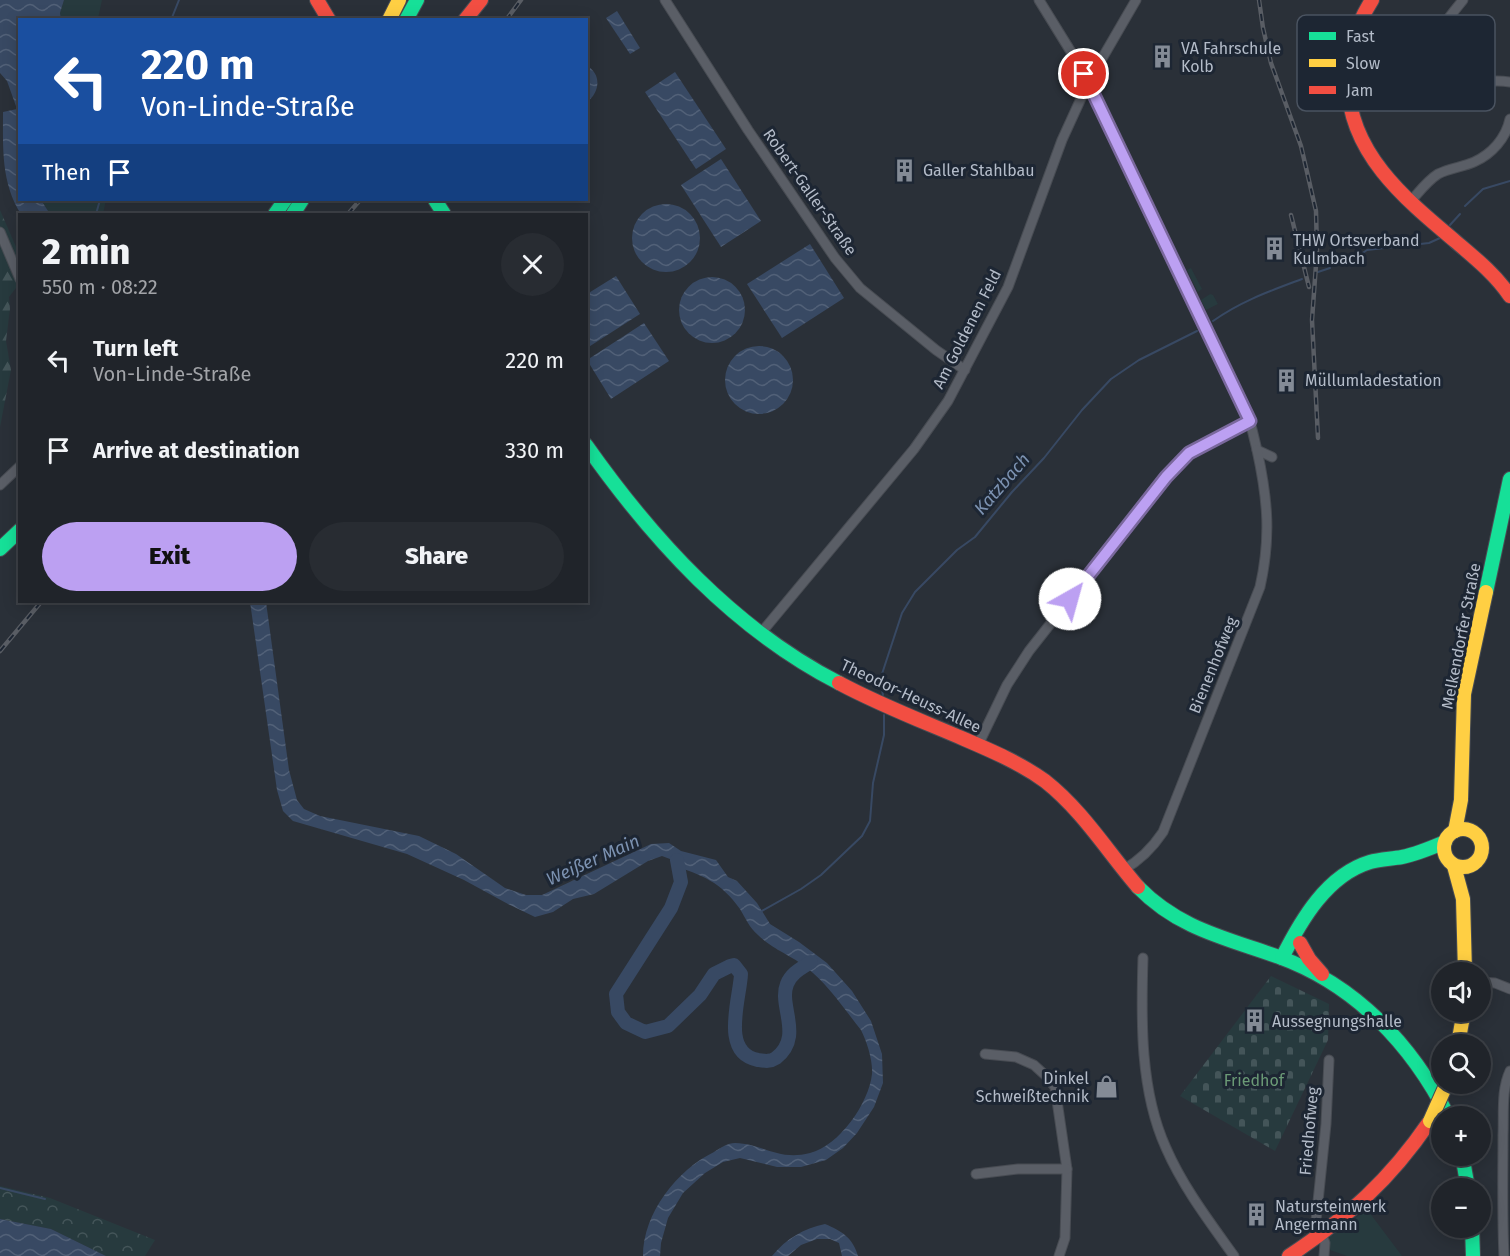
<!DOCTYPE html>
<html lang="en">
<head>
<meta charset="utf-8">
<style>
  body { margin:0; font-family:"Fira Sans",sans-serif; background:#282c32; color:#f1f3f6; height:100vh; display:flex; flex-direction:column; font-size:22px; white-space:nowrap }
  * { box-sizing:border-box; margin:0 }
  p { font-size:20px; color:#a2a4a8 }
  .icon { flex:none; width:33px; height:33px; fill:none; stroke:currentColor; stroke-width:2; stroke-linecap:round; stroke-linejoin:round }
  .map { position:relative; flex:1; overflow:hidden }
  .panel { position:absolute; left:18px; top:213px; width:570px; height:390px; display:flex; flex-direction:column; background:#20242a; border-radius:0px; box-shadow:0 3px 15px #0003,0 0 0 2px #3d4147 }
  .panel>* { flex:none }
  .banner { position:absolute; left:18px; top:18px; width:570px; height:183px; border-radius:0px; box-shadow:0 3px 15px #0003,0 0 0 2px #3d4147; background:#1a4fa0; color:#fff; overflow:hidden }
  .tools { position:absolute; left:1431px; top:962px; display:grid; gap:12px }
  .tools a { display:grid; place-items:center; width:60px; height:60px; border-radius:50%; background:#20242a; box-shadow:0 3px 15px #0003,0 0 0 2px #3d4147; font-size:30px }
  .pin { position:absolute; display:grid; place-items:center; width:51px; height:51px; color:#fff; margin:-26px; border:3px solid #fff; border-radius:50%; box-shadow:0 2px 6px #0007 }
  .me { position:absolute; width:66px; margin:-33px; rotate:38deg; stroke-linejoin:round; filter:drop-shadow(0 0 4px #0008) }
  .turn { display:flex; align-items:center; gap:21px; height:126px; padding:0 24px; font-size:27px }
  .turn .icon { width:78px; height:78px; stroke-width:2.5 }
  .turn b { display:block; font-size:42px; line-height:51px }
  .then { display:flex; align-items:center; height:57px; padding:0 24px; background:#0003; gap:12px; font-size:22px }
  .round { display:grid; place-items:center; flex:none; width:63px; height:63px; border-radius:32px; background:#282c32 }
  .overview { display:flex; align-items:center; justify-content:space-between; height:102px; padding:0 24px }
  h1 { font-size:36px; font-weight:800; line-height:45px }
  .action { display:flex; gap:12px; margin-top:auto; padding:12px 24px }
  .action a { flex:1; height:69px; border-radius:36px; background:#bca0f2; color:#111; font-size:24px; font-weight:800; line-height:69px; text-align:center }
  .action a+a { background:#282c32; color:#f1f3f6 }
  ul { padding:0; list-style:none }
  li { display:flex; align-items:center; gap:18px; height:90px; padding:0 24px }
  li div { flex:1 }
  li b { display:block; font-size:22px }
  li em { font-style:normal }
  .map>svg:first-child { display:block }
</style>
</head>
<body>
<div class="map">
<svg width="1510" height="1256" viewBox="0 0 1510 1256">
  <defs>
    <pattern id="forest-firs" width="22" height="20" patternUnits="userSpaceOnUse" patternTransform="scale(1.5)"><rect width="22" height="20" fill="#273a3e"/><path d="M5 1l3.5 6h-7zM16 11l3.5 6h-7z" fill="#445559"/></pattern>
    <pattern id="cemetery-stones" width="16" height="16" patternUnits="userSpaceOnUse" patternTransform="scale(1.5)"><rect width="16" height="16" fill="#273a3e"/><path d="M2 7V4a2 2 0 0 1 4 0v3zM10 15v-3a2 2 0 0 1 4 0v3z" fill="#445559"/></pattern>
    <pattern id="park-crowns" width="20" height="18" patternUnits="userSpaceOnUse" patternTransform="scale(1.5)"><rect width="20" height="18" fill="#273a3e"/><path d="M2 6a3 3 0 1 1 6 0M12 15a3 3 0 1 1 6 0" fill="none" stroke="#445559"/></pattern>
    <pattern id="water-waves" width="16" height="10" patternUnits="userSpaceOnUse" patternTransform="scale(1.5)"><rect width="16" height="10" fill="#384963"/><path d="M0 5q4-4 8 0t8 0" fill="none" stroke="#526178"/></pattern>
  </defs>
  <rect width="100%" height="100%" fill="#2a3038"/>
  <g fill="#273a3e">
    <path d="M64,0H102L98,19H61L60,13Z"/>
    <path d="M41,200H106L103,214H50Z"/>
    <path d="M1191,268L1202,289L1198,292L1187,270Z"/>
    <path d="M1210,294L1213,295L1218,304L1206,310L1201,300Z"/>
    <path d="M1365,1211L1369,1212L1402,1256H1347L1330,1250L1329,1237Z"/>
  </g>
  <path fill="url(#forest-firs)" d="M0,210L20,256L19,284L9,297L10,309L6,341L11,370L0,427Z"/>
  <path fill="url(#cemetery-stones)" d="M1271,976L1329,1004L1328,1040L1275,1151L1180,1096Z"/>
  <path fill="url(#park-crowns)" d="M0,1186L50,1198L155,1240L145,1256H106L51,1229L0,1219Z"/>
  <g fill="url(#water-waves)">
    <path d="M0,0H64L60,13L61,19L20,20V200H41L50,214H21C1,183 3,148 3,112L17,109L7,81L0,73Z"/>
    <path d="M617,11L640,48L630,54L606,18Z"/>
    <path d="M586,65C602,74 600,92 587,102Z"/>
    <path d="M675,72L726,149L696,169L645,92Z"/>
    <path d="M721,159L761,221L721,247L681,185Z"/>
    <circle cx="666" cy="238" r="34"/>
    <path d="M810,244L844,298L782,338L747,284Z"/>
    <path d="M616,276L640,314L587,348V294Z"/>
    <circle cx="712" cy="310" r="33"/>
    <path d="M644,323L669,361L611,399L587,360Z"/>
    <circle cx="759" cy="380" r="34"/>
    <path d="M250,602H266L289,770L297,800L304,809L320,816L419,836L456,854L505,888L526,895H542L651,844L669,843L681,851L716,860L728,877L737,881L757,903L770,924L799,942L827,963L852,991L871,1021L882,1054L883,1083L874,1107L857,1133L843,1148L826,1160L801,1167H777L740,1158L723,1162L705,1173L683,1193L668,1218L661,1243L660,1256H643C643,1213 677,1170 714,1152C720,1148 728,1143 735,1143C764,1144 778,1161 810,1153C839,1146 869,1103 872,1074C873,1061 867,1042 861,1030C845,1010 827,983 807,968C791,955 772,949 758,935C749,927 746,919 740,909C721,882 702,875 672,865L670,859L662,856L648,861L594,894L573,899L553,912L535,917L508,904L464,880L407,854L293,821L283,811L277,790Z"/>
    <path d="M0,1219L51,1229L106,1256H0Z"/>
    <path d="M825,1224C842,1231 853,1238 858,1256H842L839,1243L830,1239H817L801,1245L788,1256H772C787,1238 803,1229 825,1224Z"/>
  </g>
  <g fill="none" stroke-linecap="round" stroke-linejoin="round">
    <g stroke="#384963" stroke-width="2">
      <path d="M171,20L179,0"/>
      <path d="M1465,206L1483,189L1510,181"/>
      <path d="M96,214L100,200"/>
      <path d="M1450,225L1460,214"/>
      <path d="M1345,265L1367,250L1429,243L1440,238"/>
      <path d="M1318,272L1330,268"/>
      <path d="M1213,321C1241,301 1270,291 1302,279"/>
      <path d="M883,695L880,680L902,613L915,592L957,550L975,537L1012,492L1044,458L1082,410L1111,379L1139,360L1197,331"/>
      <path d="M760,912L801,889L821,875L862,836L870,821L873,783L884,735V715"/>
      <path d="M0,1188L45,1199"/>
    </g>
    <path stroke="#384963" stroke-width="14" d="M677,860L681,882L671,908L616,994L618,1012L626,1023L645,1032L668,1026L700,995L714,974L730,966L734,965L741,974C740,999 720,1053 758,1060C765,1061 770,1062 776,1058C804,1036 778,1006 787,984C791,973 802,968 811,962"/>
    <defs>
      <g id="street">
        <path d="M665,0L748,130L835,258L860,288L936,350L965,370"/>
        <path d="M1039,0L1089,81L1250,421L1257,450L1272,457"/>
        <path d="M1463,0C1446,21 1417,53 1433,82C1436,88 1440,92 1447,93C1455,94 1462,89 1469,86C1483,81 1496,80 1510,82"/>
        <path d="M1411,201C1419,192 1427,181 1438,174C1450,168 1463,167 1474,162C1492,154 1506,138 1510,119"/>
        <path d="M0,232L20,279"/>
        <path d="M0,485L20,466"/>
        <path d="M761,633L914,449L948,401L1008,287L1062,140L1089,81L1136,0"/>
        <path d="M978,745L1007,685L1029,651L1166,477L1189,453L1250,421"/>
        <path d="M1123,870C1139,861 1153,847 1163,832L1260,587C1271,538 1268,500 1257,450"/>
        <path d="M1143,958C1141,1020 1140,1091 1166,1148C1183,1187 1209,1221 1234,1256"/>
        <path d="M1480,982L1495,983L1510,989"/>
        <path d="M985,1054L1016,1057L1034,1065L1046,1076L1055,1087L1067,1169L1065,1238L1059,1256"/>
        <path d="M976,1174L1018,1169H1067"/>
        <path d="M1322,1235L1325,1243L1324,1256"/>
        <path d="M1314,1240L1326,1124L1329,1060"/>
        <path d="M1504,1256C1502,1216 1503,1175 1503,1135C1504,1114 1501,1090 1510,1071"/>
      </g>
      <g id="fast">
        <path d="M406,20L417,0"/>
        <path d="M435,200L444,214"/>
        <path d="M275,214L285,200"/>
        <path d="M293,214L302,200"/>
        <path d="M586,445C653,540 734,629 839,683"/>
        <path d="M0,549L20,530"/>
        <path d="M1486,592L1510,479"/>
        <path d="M1138,887C1179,929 1226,938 1279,957C1356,985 1412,1045 1448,1116"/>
        <path d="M1282,958C1301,920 1327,875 1370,862C1380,859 1391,859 1402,857C1417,854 1431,848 1445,842"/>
        <path d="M1462,1155L1468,1188"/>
        <path d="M1472,1227L1473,1256"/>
      </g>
      <g id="slow">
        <path d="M389,20L399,0"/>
        <circle cx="1463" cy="848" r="19"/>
        <path d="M1455,831L1461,800L1464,694L1486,592"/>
        <path d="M1454,866L1463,899L1465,972"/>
        <path d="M1458,1044L1464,1011"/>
      </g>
      <g id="jam">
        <path d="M317,0L329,20"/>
        <path d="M1372,0C1356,25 1348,53 1348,83C1349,153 1405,199 1455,241C1475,258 1495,274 1510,296"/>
        <path d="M465,20L481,0"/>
        <path d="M839,683C880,705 922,721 964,739C992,751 1020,763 1045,781C1083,811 1107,851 1138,887"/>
        <path d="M1300,943L1309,959L1322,974"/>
        <path d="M1289,1256C1349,1216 1389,1181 1430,1121"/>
      </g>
    </defs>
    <use href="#street" stroke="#484c53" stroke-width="11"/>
    <use href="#fast" stroke="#484c53" stroke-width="16"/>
    <use href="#slow" stroke="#484c53" stroke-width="16"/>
    <use href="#jam" stroke="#484c53" stroke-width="16"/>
    <use href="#street" stroke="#5a5e66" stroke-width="9"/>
    <use href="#fast" stroke="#16e098" stroke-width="14"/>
    <use href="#slow" stroke="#ffcf43" stroke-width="14"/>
    <use href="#jam" stroke="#f24e42" stroke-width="14"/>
    <defs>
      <g id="rail">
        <path d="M1259,0L1263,28L1271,63L1301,146L1316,211L1317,251L1312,320L1318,438"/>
        <path d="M506,20L521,0"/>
        <path d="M348,214L360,200"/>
        <path d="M1291,215L1309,287"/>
        <path d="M0,651L41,602"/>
      </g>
    </defs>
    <use href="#rail" stroke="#595d64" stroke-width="4.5"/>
    <use href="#rail" stroke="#1d2633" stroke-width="2" stroke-dasharray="7" stroke-linecap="butt"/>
    <defs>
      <path id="slow-bridge" d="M1430,1121L1447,1083"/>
    </defs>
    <use href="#slow-bridge" stroke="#484c53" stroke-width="16" stroke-linecap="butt"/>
    <use href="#slow-bridge" stroke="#ffcf43" stroke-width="14"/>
  </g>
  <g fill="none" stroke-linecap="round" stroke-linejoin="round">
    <defs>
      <path id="route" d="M1070,599L1166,477L1189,453L1250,421L1084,74"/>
    </defs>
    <use href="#route" stroke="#7a689d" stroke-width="15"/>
    <use href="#route" stroke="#bca0f2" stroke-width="10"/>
  </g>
  <defs>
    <symbol id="building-bare" viewBox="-9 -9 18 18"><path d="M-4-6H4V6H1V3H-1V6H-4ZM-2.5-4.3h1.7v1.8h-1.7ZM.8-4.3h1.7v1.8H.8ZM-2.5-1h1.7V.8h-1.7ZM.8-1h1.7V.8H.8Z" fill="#848b96" stroke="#1d2633" stroke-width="2.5" paint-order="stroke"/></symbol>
    <symbol id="shop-bare" viewBox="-9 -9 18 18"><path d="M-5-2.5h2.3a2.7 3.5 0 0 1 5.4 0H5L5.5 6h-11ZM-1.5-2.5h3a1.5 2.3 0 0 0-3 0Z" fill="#848b96" stroke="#1d2633" stroke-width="2.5" paint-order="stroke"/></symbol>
  </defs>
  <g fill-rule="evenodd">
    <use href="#building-bare" x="1146" y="40" width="33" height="33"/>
    <use href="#building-bare" x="888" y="154" width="33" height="33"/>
    <use href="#building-bare" x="1258" y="232" width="33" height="33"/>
    <use href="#building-bare" x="1270" y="364" width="33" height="33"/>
    <use href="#building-bare" x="1238" y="1004" width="33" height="33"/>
    <use href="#shop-bare" x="1090" y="1070" width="33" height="33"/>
    <use href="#building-bare" x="1240" y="1198" width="33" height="33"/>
  </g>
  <g text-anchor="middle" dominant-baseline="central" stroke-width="6" stroke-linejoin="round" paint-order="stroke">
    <g font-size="16" fill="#b4bcc9" stroke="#1d2633" text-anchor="start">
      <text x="1181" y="48">VA Fahrschule<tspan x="1181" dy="18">Kolb</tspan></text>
      <text x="923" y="170">Galler Stahlbau</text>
      <text x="1293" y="240">THW Ortsverband<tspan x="1293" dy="18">Kulmbach</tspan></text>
      <text x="1305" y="380">Müllumladestation</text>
      <text x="1272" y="1021">Aussegnungshalle</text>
      <text x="1089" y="1078" text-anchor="end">Dinkel<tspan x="1089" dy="18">Schweißtechnik</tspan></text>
      <text x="1275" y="1206">Natursteinwerk<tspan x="1275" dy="18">Angermann</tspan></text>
    </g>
    <g font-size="16" fill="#b4bcc9" stroke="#1d2633">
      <text transform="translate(810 192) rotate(55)">Robert-Galler-Straße</text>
      <text transform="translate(967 329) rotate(-63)">Am Goldenen Feld</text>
      <text transform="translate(1461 636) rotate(-79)">Melkendorfer Straße</text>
      <text transform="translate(1213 665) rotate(-68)">Bienenhofweg</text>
      <text transform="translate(911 696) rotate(25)">Theodor-Heuss-Allee</text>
      <text transform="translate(1309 1131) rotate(-85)">Friedhofweg</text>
    </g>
    <g font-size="16" fill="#6b9a76" stroke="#1d2633">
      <text x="1254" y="1080">Friedhof</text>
    </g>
    <g font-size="18" font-style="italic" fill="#7c92b1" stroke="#1d2633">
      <text transform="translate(1002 484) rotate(-49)">Katzbach</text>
      <text transform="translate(593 860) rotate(-24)">Weißer Main</text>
    </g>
  </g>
  <rect x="1297" y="15" width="198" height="96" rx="9" fill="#1d2633" stroke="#4a5360" stroke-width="1.5"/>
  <rect x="1309" y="32" width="27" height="8" fill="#16e098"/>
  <rect x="1309" y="59" width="27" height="8" fill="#ffcf43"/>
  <rect x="1309" y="86" width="27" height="8" fill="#f24e42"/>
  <g font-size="16" fill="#b4bcc9">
    <text x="1346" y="42">Fast</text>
    <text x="1346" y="69">Slow</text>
    <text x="1346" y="96">Jam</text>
  </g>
</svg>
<div class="tools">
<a><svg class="icon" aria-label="sound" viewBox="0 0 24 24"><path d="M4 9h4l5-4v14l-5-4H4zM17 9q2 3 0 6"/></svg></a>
<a><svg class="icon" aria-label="search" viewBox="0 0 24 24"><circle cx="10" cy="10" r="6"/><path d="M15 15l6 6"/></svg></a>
<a>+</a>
<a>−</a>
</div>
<div class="pin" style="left:1084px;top:74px;background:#d93025"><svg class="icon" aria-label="arrive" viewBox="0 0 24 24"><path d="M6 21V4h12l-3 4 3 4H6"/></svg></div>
<svg class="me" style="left:1070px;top:599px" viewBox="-20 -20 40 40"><circle r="19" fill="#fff"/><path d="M0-13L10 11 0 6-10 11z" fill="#bca0f2"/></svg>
<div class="banner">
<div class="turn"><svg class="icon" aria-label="left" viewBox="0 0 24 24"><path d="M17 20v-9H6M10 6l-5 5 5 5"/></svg><div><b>220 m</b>Von-Linde-Straße</div></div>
<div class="then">Then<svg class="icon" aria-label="arrive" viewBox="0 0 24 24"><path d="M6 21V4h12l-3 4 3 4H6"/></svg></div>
</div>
<section class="panel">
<div class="overview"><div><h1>2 min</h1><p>550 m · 08:22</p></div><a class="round"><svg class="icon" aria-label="close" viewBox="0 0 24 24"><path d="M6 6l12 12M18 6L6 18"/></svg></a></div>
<ul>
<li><svg class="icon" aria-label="left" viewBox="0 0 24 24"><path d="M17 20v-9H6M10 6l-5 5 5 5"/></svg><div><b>Turn left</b><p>Von-Linde-Straße</p></div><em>220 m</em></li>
<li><svg class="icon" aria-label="arrive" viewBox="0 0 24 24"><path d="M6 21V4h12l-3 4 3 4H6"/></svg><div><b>Arrive at destination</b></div><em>330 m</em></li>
</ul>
<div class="action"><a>Exit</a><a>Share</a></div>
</section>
</div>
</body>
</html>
